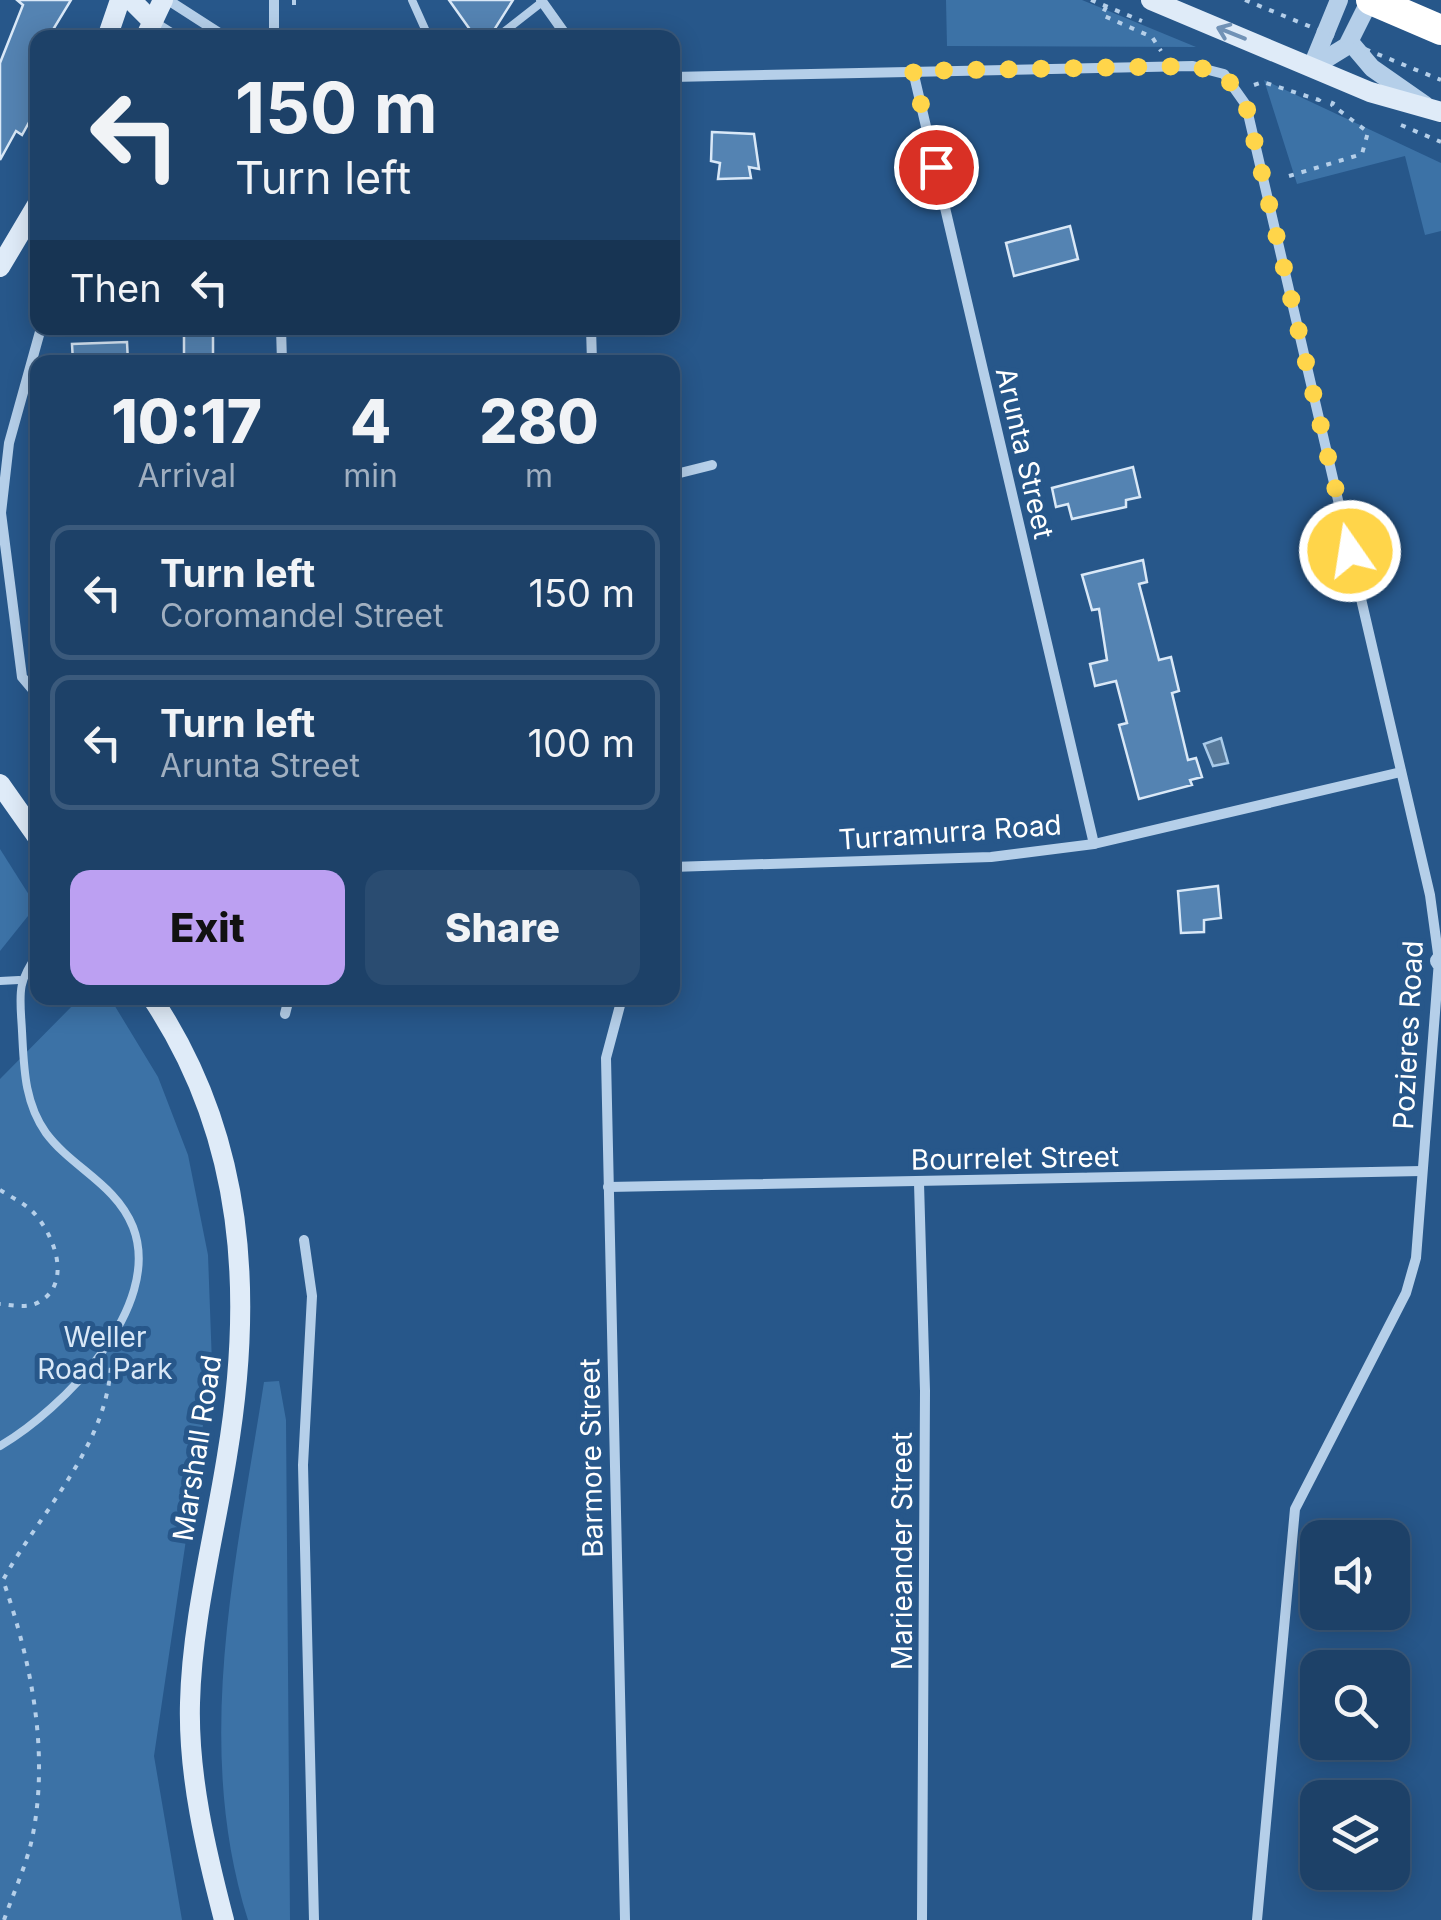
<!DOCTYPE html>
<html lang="en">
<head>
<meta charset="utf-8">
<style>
  body { margin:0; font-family:Inter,sans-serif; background:#2a4c71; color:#f1f3f6; height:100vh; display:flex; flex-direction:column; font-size:38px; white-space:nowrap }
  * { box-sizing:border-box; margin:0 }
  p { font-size:32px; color:#a0afc0 }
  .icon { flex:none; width:55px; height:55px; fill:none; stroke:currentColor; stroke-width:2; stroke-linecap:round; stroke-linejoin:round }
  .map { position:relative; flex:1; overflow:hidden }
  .drawer { position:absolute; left:30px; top:355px; width:650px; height:650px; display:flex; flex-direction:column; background:#1d4168; border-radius:20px; box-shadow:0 5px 25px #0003,0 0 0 2px #3b5a7c }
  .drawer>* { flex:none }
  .top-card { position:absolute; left:30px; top:30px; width:650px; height:305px; border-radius:20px; box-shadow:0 5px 25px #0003,0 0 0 2px #3b5a7c; background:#1d4168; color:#f1f3f6; overflow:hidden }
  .buttons { position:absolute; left:1300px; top:1520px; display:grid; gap:20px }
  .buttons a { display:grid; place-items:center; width:110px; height:110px; border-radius:20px; background:#1d4168; box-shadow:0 5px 25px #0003,0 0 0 2px #3b5a7c; font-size:50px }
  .pin { position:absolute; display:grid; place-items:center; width:85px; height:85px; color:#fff; margin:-42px; border:5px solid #fff; border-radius:50%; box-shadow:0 2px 10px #0007 }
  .me { position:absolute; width:110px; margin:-55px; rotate:347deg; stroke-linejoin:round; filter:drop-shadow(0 0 8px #0008) }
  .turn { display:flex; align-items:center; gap:35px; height:210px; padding:0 40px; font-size:45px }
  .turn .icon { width:130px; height:130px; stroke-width:2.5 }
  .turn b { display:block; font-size:70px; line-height:85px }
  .then { display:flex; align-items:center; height:95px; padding:0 40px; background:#0003; gap:20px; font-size:38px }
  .eta { display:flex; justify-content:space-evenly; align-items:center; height:170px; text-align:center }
  .eta b { font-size:60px; font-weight:800; line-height:70px }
  .action { display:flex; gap:20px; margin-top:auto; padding:20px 40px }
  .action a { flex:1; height:115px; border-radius:20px; background:#bca0f2; color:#111; font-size:40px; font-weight:800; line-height:115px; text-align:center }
  .action a+a { background:#2a4c71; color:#f1f3f6 }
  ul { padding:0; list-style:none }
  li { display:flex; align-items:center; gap:30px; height:135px; margin:0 20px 15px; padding:0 20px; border:5px solid #3b5a7c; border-radius:20px }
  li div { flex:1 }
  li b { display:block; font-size:38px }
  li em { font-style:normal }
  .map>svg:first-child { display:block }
</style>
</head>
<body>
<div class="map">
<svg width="1441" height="1920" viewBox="0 0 1441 1920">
  <rect width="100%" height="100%" fill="#27578a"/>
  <g fill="#3c72a6">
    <path d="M946,0H1082L1196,47L947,46Z"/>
    <path d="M1264,80L1441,163V231L1425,235L1405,156L1297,184Z"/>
    <path d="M0,849L36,906L0,951Z"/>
    <path d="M80,998H110L158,1077L188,1155L208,1255L212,1364L154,1756L182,1920H0V1079Z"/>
    <path d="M279,1381L286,1420L290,1920H248C192,1744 237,1558 264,1382Z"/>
  </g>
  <path fill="#587a9b" stroke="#a9cbea" stroke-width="2.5" d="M1221,738L1228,763L1213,766L1204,744Z"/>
  <g fill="#5483b2" stroke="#d9e8f7" stroke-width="2.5">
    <path d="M17,0H71L48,38H38V106L22,135L16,131L0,160V63L23,5Z"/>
    <path d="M449,0H513L489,38H476Z"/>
    <path d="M712,132L754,134L759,169L749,167L751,178L718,179L720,163L711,161Z"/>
    <path d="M1070,226L1078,259L1014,276L1006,243Z"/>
    <rect x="184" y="328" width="29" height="29"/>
    <path d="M127,342L128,362H73L72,344Z"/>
    <path d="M1133,467L1140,497L1126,500V507L1072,519L1068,504L1056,507L1052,488Z"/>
    <path d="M1143,560L1147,582L1139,584L1159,660L1171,657L1179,691L1172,693L1188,760L1196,758L1202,777L1190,780L1192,785L1139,799L1119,725L1127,723L1116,681L1095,686L1090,664L1107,660L1099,609L1092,610L1082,575Z"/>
    <path d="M1218,886L1221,918L1204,920V932L1181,933L1178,891Z"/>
  </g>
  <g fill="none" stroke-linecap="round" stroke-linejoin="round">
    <g stroke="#b5cfe9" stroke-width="4" stroke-dasharray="5 8" stroke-linecap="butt">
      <path d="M294,0V6"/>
      <path d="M1091,0L1142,21"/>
      <path d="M1106,7L1102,15L1152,37L1161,51"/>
      <path d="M1254,85L1263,82L1319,100L1323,93"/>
      <path d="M1401,125L1441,142"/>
      <path d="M1289,176L1362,154L1368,132L1332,105L1335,98"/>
      <path d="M0,1190C11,1197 24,1203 33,1212C54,1234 73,1283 39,1302C28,1309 12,1305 0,1304"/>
      <path d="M4,1920C13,1894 26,1866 32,1839C50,1752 31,1661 3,1580C41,1511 107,1446 111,1364"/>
    </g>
    <g stroke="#b5cfe9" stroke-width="8">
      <path d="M412,0L429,38"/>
      <path d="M496,38L542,2"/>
      <path d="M0,981L19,980"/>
      <path d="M0,1446C62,1410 164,1307 133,1227C116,1184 72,1168 46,1133C24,1102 24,1067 22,1031C20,994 16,984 38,953"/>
    </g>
    <g stroke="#b5cfe9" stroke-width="10">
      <path d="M168,0L227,38"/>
      <path d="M274,0V38"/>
      <path d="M541,0L568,38"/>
      <path d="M152,21L179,38"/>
      <path d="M913,71L1094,844"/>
      <path d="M672,77L1193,66L1224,74L1246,105L1430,895L1439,961L1416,1258L1406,1293L1295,1509L1257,1920"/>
      <path d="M281,328L282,362"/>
      <path d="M591,328L592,362"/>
      <path d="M672,475L712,465"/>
      <path d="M38,696L22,677L1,513L9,443L41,328"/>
      <path d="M672,867L991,857L1094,844L1401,772"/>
      <path d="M622,998L606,1058L625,1920"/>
      <path d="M285,1014L289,998"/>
      <path d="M919,1183L925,1391L922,1920"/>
      <path d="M608,1187L1422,1171"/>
      <path d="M304,1240L312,1296L303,1465L314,1920"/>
    </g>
    <g stroke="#b5cfe9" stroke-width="18">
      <path d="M1350,42L1372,68L1425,105"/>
      <path d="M1312,66L1339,0"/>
      <path d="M1313,67L1347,46L1370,0"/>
      <path d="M1439,961H1441"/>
    </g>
    <g stroke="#dfebf8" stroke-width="20">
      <path d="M131,0L152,21"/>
      <path d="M1151,0L1370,92L1441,112"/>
      <path d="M107,38L120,0"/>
      <path d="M145,38L163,0"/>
      <path d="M0,267L38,203"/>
      <path d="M0,784L38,838"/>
      <path d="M152,998C245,1137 254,1294 227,1456C214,1538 192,1620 190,1703C188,1775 206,1851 224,1920"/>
    </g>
    <path stroke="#fff" stroke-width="30" d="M1371,0L1441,30"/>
    <path stroke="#b5cfe9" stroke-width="4" stroke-dasharray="5 8" stroke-linecap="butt" d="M1245,0L1441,80"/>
  </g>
  <defs><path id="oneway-shaft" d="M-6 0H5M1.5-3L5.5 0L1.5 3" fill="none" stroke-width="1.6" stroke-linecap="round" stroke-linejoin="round" transform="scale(2.5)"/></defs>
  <use stroke="#7192b6" href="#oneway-shaft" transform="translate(1231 33) rotate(-158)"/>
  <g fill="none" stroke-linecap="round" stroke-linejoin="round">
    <path stroke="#ffd54a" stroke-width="18" stroke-dasharray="0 32.4" d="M936,167L913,71L1193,66L1224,74L1246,105L1350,551"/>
  </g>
  <g text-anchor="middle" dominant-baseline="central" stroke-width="10" stroke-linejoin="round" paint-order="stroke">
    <g font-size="28" fill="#fff" stroke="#27578a">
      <text transform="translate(1025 453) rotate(77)">Arunta Street</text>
      <text transform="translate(950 832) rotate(-4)">Turramurra Road</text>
      <text transform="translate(1408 1035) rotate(-87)">Pozieres Road</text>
      <text transform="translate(1015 1158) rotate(-1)">Bourrelet Street</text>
      <text transform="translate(197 1448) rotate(-81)">Marshall Road</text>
      <text transform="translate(591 1458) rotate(-91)">Barmore Street</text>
      <text transform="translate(902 1551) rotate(-90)">Marieander Street</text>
    </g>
    <g font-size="28" fill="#d9e8f7" stroke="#27578a">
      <text x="105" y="1337">Weller<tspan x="105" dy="32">Road Park</tspan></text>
    </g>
  </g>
</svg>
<div class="buttons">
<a><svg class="icon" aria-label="sound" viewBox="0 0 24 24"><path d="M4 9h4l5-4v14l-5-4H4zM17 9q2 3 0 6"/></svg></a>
<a><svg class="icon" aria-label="search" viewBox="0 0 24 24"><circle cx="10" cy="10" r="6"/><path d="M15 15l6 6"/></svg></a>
<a><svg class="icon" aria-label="layers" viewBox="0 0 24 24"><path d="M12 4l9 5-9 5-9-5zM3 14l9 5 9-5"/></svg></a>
</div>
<div class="pin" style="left:936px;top:167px;background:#d93025"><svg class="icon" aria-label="arrive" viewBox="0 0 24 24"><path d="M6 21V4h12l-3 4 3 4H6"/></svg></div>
<svg class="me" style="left:1350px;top:551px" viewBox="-20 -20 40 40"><circle r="17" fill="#ffd54a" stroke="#fff" stroke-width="3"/><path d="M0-11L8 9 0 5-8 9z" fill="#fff"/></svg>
<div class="top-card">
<div class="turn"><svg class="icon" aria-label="left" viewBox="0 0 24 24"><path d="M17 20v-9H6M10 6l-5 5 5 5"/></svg><div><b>150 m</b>Turn left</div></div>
<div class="then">Then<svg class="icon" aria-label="left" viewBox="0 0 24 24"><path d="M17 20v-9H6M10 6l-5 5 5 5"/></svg></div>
</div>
<section class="drawer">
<div class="eta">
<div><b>10:17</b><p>Arrival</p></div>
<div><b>4</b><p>min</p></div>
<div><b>280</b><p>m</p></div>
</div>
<ul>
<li><svg class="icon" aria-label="left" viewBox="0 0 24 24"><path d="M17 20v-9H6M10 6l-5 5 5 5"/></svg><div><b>Turn left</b><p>Coromandel Street</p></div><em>150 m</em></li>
<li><svg class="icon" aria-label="left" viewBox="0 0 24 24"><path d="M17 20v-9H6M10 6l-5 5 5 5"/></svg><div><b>Turn left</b><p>Arunta Street</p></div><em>100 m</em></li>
</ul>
<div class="action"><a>Exit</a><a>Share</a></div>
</section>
</div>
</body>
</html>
